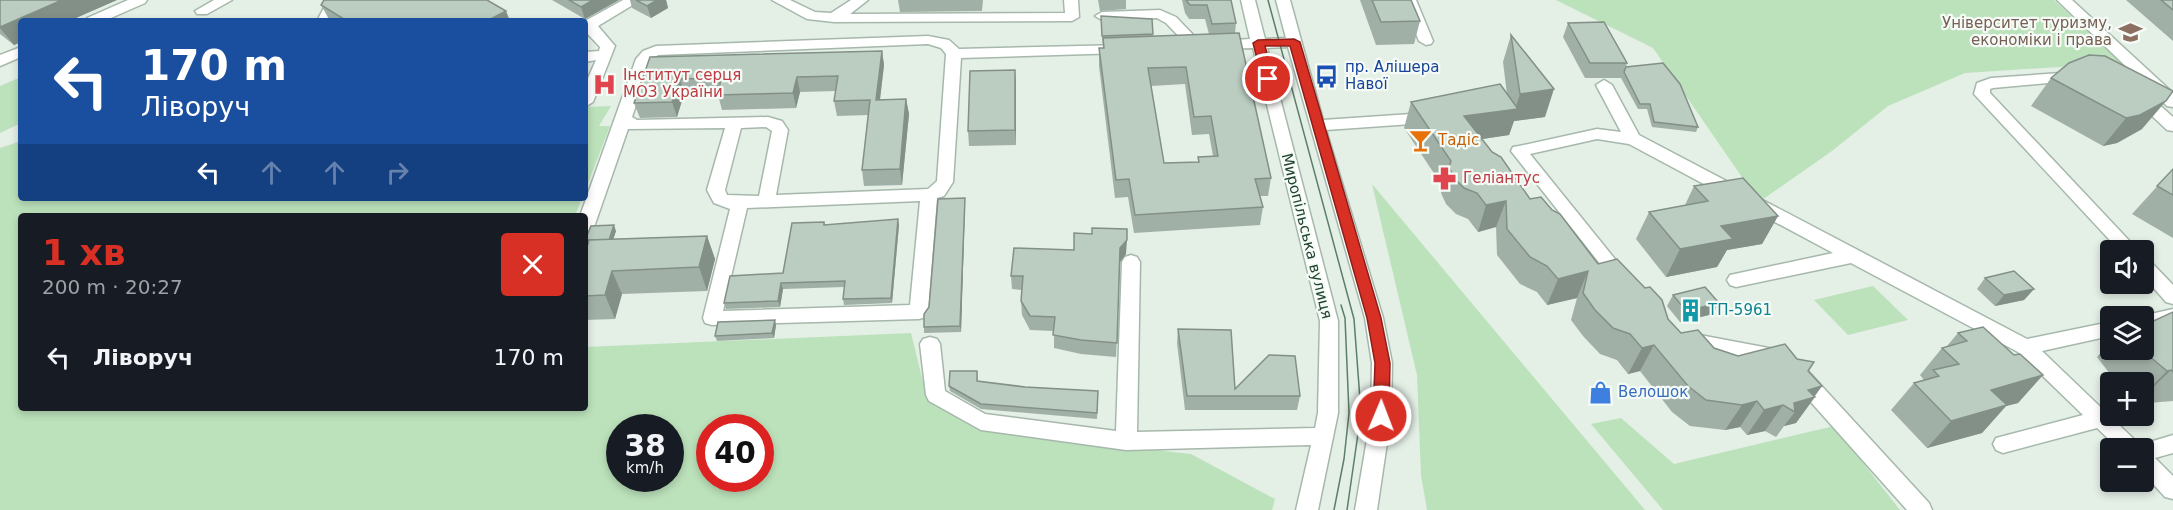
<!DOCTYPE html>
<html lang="uk">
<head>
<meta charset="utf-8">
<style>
  body { margin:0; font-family:"DejaVu Sans",sans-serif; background:#20242c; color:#f1f3f6; height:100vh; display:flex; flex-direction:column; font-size:22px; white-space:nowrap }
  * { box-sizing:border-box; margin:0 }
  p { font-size:20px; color:#9ea1a6 }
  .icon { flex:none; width:33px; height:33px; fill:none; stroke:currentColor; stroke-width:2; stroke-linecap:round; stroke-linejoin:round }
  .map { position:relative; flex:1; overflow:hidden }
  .side { position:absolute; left:18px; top:213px; width:570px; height:198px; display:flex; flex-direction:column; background:#171b24; border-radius:6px; box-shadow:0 3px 9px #0003 }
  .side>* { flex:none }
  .guide { position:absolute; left:18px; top:18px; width:570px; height:183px; border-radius:6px; box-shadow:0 3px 9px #0003; background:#1a4fa0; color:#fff; overflow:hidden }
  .tools { position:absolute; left:2100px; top:240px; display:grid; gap:12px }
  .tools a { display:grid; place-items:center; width:54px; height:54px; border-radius:6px; background:#171b24; box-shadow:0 3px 9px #0003; font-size:30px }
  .speed { position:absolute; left:606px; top:414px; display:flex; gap:12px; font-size:30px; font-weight:700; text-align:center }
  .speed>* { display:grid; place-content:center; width:78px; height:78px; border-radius:50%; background:#171b24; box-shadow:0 3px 9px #0003; line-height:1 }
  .speed small { font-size:15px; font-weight:400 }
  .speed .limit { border:9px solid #d22; background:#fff; color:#111 }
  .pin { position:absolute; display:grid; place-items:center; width:51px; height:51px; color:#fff; margin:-26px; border:3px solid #fff; border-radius:50%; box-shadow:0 2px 6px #0007 }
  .me { position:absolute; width:66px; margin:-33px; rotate:1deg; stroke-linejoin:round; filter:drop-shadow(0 0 4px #0008) }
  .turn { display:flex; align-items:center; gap:21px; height:126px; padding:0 24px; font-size:27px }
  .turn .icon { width:78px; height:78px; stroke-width:2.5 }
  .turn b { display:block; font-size:42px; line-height:51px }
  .lanes { display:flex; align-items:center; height:57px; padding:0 24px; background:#0003; justify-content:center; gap:30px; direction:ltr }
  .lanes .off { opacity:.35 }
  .round { display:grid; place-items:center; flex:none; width:63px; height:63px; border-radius:6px; background:#20242c }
  .overview { display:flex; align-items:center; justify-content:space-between; height:102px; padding:0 24px }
  h1 { font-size:36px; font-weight:800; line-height:45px; color:#d93025 }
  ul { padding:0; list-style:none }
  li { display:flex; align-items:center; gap:18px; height:84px; padding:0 24px }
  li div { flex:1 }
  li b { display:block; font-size:22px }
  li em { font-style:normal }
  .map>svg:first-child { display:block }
</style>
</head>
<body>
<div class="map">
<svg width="2173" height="510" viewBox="0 0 2173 510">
  <rect width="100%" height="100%" fill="#e4efe6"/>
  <g fill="#bce2bb" fill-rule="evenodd">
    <path d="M1556,0H2054L2122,63L1965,73L1888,106L1832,151L1759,202L1653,48Z"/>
    <path d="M21,77V123L0,133V86Z"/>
    <path d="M611,106L599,126H610L585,191V107Z"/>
    <path d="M21,141V198H582L575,216H21V408H585V347L911,333L926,394L980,431L1191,454L1275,499L1272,510H0V148ZM620,428H670V478H620ZM710,428H760V478H710Z"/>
    <path d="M1372,184L1645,510H1427L1421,475L1417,375Z"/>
    <path d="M1873,286L1908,320L1848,335L1814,300Z"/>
    <path d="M1621,418L1674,464L1834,426L1900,510H1663L1591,424Z"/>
  </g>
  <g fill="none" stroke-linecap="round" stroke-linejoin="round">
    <defs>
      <g id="minor">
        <path d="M128,0H147L145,3L104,21H85L87,18Z"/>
        <path d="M214,0H232L207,14H197L195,11Z"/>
        <path d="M328,0H342L331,21H317Z"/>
        <path d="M623,0H641L598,26L615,46L593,102L585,107V85L596,60L585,62V52L599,51L600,47L585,31V21Z"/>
        <path d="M772,0H790L815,12L831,13L851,0H868L850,14L1065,13L1064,0H1078L1079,17L1072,21L834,22L807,19Z"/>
        <path d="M1241,0H1255L1265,39L1286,38L1276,0H1290L1323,120L1426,113L1434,118L1426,123L1326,130L1383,318L1392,363L1391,416L1377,510H1355L1371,416L1372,363L1365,318L1288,47L1267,48L1338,321V413L1318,510H1296L1311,445L1126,450L981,430L929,401L926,395L920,344L923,339L930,337L937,339L940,344L945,391L985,414L1116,431L1122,262L1125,257L1131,255L1137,257L1140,262L1137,432L1315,428L1318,413L1320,321L1253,48L1218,49L1211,45L1218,41L1250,39Z"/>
        <path d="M1402,0H1416L1433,41L1431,44L1426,45L1419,41Z"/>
        <path d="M2057,0H2072L2173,93V107L2167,106Z"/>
        <path d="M1160,10L1176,17L1201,43L1203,46L1201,49H1191L1166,23L1157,18L1102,20L1095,16L1102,12Z"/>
        <path d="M928,36L949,40L959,49L1122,45L1129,49L1122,53L961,58L953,182L944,196L937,198L928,312L926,317L919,319L712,325L705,323L703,318L730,209L714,203L707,190L725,128L628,129L594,227L591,231L585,233V216H580L636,59L643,51L656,46ZM928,44L941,48L946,54L937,181L928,189L776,195L788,130L782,121L768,117L637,120L632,117L651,60L658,55ZM766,127L772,131L759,196L727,195L725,190L741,128ZM920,201L910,305L723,311L747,208Z"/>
        <path d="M21,47V57L0,66V55Z"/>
        <path d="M2075,72L2083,77L2080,80L1993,88L1990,89V93L2138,250H2119L1974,94L1977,83L1991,78Z"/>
        <path d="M1604,80L1612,85L1639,135L2027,339L2110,322V336L2042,351L2140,445L2173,435V453L2155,458L2173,476V499L2165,497L2144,474V448H2118L2097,428L2003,453L1996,450L1993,444L1996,438L2083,415L2018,352L1851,263L1736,287L1730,285L1727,280L1730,275L1833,253L1629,144L1597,139L1530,154L1631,279L1628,284L1622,286L1616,284L1511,151L1513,147L1519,146L1597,129L1621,132L1596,85Z"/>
        <path d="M2139,90L2145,92L2173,117V131L2167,130L2133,98L2131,95Z"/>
        <path d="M2144,259L2150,261L2173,285V304L2166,302L2144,277Z"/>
        <path d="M2173,309V323L2144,330L2142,316Z"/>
        <path d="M1689,333L1774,349L1781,352L1784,357L1781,362L1774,365L1682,345L1679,340L1682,335Z"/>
        <path d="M1800,368L1807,370L1929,503L1932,510H1907L1793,382L1790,376L1793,370Z"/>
      </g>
    </defs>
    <use href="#minor" stroke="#a6b8ab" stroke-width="3"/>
    <use href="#minor" fill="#fff" fill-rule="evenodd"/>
    <g stroke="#5b7e6a" stroke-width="1.5">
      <path d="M1268,0L1354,319L1361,413L1347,510"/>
      <path d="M1334,510L1344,459L1349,413L1345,318L1341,305"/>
    </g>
  </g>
  <g fill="#a1b0a6" fill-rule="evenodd">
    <path d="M0,0H117L69,21H21V42L14,45L0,34Z"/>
    <path d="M552,0H619L585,19Z"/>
    <path d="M630,0H666L668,8L651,18L632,8Z"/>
    <path d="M898,0H983L982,11L900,12Z"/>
    <path d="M1098,0H1126V9L1100,11Z"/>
    <path d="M1182,0H1231L1236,23L1235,33L1271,178L1268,196H1260L1263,207L1260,225L1134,233L1128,197L1115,198L1099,66V48H1103L1101,22L1152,19L1153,36L1209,34L1205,19H1189L1185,13ZM1185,84L1192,135L1209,134L1213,156L1198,157V162L1164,163L1151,86Z"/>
    <path d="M1360,0H1411L1420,21L1414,44L1376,45Z"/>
    <path d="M2126,0H2173V41Z"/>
    <path d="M321,5L510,21H330Z"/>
    <path d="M1568,23L1627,63L1626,67L1698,127L1696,132L1652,127L1647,109H1638L1621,78H1585L1563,37Z"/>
    <path d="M1511,35L1545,117L1514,121L1509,135L1482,139L1530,199L1598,264L1668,319L1681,333L1714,348L1738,356L1808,371L1822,386L1796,423L1784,426L1776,437L1765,431L1747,435L1740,427L1725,430L1690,426L1672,412L1640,371L1628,374L1617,360L1600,354L1583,336L1571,320L1577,298L1547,305L1537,292L1520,284L1497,255L1496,227L1478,232L1468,219L1456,214L1446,204L1441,193L1443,187L1404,128L1411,102L1507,94L1503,62Z"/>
    <path d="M882,51L884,65L880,100L906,99L909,114L902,185L864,186L862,170L868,115L837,116L834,101L836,91L800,92L796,108L722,110L718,95V93L684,94L677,117L640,118L634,103L650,57Z"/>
    <path d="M2069,63L2142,129L2117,143L2103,146L2031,106L2051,78Z"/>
    <path d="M1015,70L1016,145L969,146L968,131Z"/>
    <path d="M2173,169V238L2132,214Z"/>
    <path d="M1694,186L1778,216L1762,244L1727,250L1717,267L1666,277L1636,239L1649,212L1685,205Z"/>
    <path d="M965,198L961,332L924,333V327L929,307Z"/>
    <path d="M824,222L825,225H899L892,303L844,305L843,299L845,287L783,289L780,307L726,309L724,303L783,273Z"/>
    <path d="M616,231L613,239L707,236L715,259L707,291L622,294L615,319L585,320V240Z"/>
    <path d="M1126,254L1120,262L1116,357L1081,354L1054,348V331L1030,330L1022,315L1021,301L1022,290L1012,289L1011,276Z"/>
    <path d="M1985,278L2034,289L2024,300L1995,306L1977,289Z"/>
    <path d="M1673,295L1713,314L1680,322L1667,306Z"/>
    <path d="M2173,312V401L2148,403L2144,399V382H2120L2110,374L2097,357L2110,342V350H2144L2147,324Z"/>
    <path d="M776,325L774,338L717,341L715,336Z"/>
    <path d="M1178,329L1235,389L1300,396L1297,410H1185L1177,343Z"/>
    <path d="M1958,333L2014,355L2043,375L2018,403L2006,406L1982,433L1927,448L1891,410L1914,383L1924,380L1920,375L1942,348L1947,346Z"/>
    <path d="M977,371L978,382L1025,387L1098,391L1097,419L981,409L950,391L949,386Z"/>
  </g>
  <g fill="#839087">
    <path d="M62,0H117L69,21H21V42L14,45L0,28V27Z"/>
    <path d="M593,0H619L585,19L581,7Z"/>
    <path d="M657,0H666L668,8L651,18L647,6Z"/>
    <path d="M506,11L510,21H487Z"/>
    <path d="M882,51L884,65L878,115L876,100Z"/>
    <path d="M1015,70L1016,85V145L1015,130Z"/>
    <path d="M797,77L800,92L796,108L793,93Z"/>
    <path d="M680,79L684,94L677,117L672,102Z"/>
    <path d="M1554,89L1545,117L1514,121L1509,135L1456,143L1464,116L1515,109L1520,94Z"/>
    <path d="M906,99L909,114L902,185L900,169Z"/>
    <path d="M2166,101L2142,129L2117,143L2103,146L2126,118Z"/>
    <path d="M965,198V204L961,332L960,326Z"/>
    <path d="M1506,201L1496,227L1478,232L1486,205Z"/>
    <path d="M1778,216L1762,244L1727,250L1717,267L1666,277L1680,249L1721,226Z"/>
    <path d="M898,219L899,225L892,303L891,298Z"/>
    <path d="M614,225L616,231L609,252L607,247Z"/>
    <path d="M707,236L715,259L707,291L699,267Z"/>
    <path d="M1127,240L1126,254L1120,262L1116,357L1120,248Z"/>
    <path d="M612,271L622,294L615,319L605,295Z"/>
    <path d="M1588,271L1577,298L1547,305L1558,279Z"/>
    <path d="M781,283L783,289L780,307L778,301Z"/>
    <path d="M2034,289L2024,300L1995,306L2004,295Z"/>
    <path d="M1719,303L1713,314L1680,322L1686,311Z"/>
    <path d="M775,320L776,325L774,338L772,333Z"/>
    <path d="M1654,345L1640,371L1628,374L1642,348Z"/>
    <path d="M2171,370L2144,396V394L2167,371Z"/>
    <path d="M2043,375L2018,403L2006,406L1982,433L1927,448L1951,421L1991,390Z"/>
    <path d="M1822,386L1813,398L1815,397L1796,423L1784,426L1795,412L1794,403L1808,390Z"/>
    <path d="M1757,401L1740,427L1725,430L1742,405Z"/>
    <path d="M1783,405L1765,431L1747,435L1764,410Z"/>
  </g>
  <g fill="#bbcdc1" stroke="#839087" stroke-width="1.5" fill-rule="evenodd">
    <path d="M0,0H62L0,27Z"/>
    <path d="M324,0H487L506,11L487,21H347L321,5Z"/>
    <path d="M569,0H593L581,7Z"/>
    <path d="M636,0H657L647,6Z"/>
    <path d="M1186,0H1231L1236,23L1212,24L1207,5H1190Z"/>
    <path d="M1372,0H1411L1420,21L1381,22Z"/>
    <path d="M2161,0H2173V10Z"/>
    <path d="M1101,16L1152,19L1153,34L1102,36Z"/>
    <path d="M1604,22L1627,63H1590L1568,23Z"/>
    <path d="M1239,33L1271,178L1255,179L1263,207L1135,215L1129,179L1116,180L1099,48H1104L1103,38ZM1186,67L1194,117L1211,116L1218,156L1198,157L1199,162L1164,163L1148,68Z"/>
    <path d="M1511,35L1554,89L1520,94Z"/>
    <path d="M882,51L876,100L906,99L900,169L862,170L870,100L834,101L838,76L797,77L793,93L718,95L721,78L680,79L672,102L634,103L650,57Z"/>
    <path d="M2089,55L2105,56L2173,91L2166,101L2140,115L2126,118L2051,78L2069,63Z"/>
    <path d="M1663,63L1680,84L1698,127L1654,122L1650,104H1640L1624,72L1626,67Z"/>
    <path d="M1015,70V130L968,131L970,71Z"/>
    <path d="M1500,84L1518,109L1464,116L1492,152L1501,157L1530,199L1541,197L1552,210L1560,214L1598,264L1617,259L1645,288L1650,287L1662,300L1668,319L1681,333L1698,330L1714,348L1738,356L1785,344L1797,359L1814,362L1808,371L1822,386L1808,390L1815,397L1794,403L1795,412L1783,405L1764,410L1757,401L1742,405L1706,400L1688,386L1654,345L1642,348L1630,334L1613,328L1595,310L1583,293L1588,271L1558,279L1547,266L1530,257L1507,229L1506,201L1486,205L1477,193L1464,188L1454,178L1449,167L1451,161L1411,102Z"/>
    <path d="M2173,169V195L2157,186Z"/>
    <path d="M1743,178L1778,216L1721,226L1733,239L1680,249L1649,212L1708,201L1694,186Z"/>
    <path d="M965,198L960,326L924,327V314L929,307L938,199Z"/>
    <path d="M898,219L891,298L843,299L845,281L781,283L778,301L724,303L730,276L783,273L792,223L824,222V225Z"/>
    <path d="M614,225L609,240H589L587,247L585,248V240L591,226Z"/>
    <path d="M1092,228L1127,229V240L1120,248L1117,343L1081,340L1053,335L1055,317L1030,316L1021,301L1023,276H1011L1014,248L1074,250V233L1092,234Z"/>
    <path d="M707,236L699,267L612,271L605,295L585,296V254L589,240Z"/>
    <path d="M2014,271L2034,289L2004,295L1985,278Z"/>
    <path d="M1705,287L1719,303L1686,311L1673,295Z"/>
    <path d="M2173,312V372L2171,370L2167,371L2142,350H2144V325L2147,324Z"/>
    <path d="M775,320L772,333L715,336L718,322Z"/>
    <path d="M1983,327L2014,355L2020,354L2043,375L1991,390L2007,405L1951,421L1914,383L1939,376L1933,370L1959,364L1942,348L1967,341L1958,333Z"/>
    <path d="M1178,329L1231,330L1235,389L1269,355L1295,356L1300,396H1187Z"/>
    <path d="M950,371H977V381L1025,387L1098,391L1097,413L981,404L949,386Z"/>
  </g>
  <path fill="#d93025" stroke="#8d1f18" stroke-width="1.5" d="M1294,39L1300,42L1381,318L1390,363L1389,416L1386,421L1381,423L1375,421L1373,416L1375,363L1367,318L1290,46H1265L1274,79L1268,83L1262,79L1253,43L1258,40Z"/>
  <defs>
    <symbol id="university-bare" viewBox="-9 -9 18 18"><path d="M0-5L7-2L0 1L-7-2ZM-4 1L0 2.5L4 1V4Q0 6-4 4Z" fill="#8d6e63" stroke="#f5fbf6" stroke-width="2.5" paint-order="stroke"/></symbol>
    <symbol id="bus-bare" viewBox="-9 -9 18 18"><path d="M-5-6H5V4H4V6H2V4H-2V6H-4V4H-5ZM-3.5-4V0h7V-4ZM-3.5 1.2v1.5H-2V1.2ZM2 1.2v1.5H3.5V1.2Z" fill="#1a4fb4" stroke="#f5fbf6" stroke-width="2.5" paint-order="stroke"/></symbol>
    <symbol id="hospital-bare" viewBox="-9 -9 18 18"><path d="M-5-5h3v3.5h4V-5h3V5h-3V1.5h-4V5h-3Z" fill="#e0444e" stroke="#f5fbf6" stroke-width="2.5" paint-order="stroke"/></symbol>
    <symbol id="bar-bare" viewBox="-9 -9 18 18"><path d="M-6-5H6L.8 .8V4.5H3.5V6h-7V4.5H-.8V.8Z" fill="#e8710a" stroke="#f5fbf6" stroke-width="2.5" paint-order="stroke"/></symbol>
    <symbol id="pharmacy-bare" viewBox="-9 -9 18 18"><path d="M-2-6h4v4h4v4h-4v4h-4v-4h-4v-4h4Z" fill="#e0444e" stroke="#f5fbf6" stroke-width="2.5" paint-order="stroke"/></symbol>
    <symbol id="building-bare" viewBox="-9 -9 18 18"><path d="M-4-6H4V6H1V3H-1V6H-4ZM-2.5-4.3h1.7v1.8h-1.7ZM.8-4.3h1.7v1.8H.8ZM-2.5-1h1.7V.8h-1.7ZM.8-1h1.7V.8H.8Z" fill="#0f9aa8" stroke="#f5fbf6" stroke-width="2.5" paint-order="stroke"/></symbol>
    <symbol id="shop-bare" viewBox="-9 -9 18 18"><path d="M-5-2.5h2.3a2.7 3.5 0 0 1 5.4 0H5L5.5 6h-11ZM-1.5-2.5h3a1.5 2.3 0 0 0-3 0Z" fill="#3f7fe0" stroke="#f5fbf6" stroke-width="2.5" paint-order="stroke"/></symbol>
  </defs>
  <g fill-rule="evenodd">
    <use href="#university-bare" x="2114" y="16" width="33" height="33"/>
    <use href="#bus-bare" x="1310" y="60" width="33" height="33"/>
    <use href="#hospital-bare" x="588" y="68" width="33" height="33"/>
    <use href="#bar-bare" x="1404" y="124" width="33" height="33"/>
    <use href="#pharmacy-bare" x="1428" y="162" width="33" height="33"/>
    <use href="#building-bare" x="1674" y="294" width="33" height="33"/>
    <use href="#shop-bare" x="1584" y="376" width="33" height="33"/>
  </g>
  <g text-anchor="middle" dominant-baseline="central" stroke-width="4.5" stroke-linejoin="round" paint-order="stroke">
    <g font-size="15" fill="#785e54" stroke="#f5fbf6" text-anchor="end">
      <text x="2112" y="23">Університет туризму,<tspan x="2112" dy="17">економіки і права</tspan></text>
    </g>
    <g font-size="15" fill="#164399" stroke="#f5fbf6" text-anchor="start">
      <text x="1345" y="67">пр. Алішера<tspan x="1345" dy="17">Навої</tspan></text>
    </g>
    <g font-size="15" fill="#be3a42" stroke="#f5fbf6" text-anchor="start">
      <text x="623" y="75">Інститут серця<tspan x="623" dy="17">МОЗ України</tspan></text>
      <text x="1463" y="178">Геліантус</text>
    </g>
    <g font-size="15" fill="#c56008" stroke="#f5fbf6" text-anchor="start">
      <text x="1438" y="140">Тадіс</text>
    </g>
    <g font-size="15" fill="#21432f" stroke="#f5fbf6">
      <text transform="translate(1307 236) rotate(76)">Миропільська вулиця</text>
    </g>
    <g font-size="15" fill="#0d838f" stroke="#f5fbf6" text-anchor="start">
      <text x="1708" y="310">ТП-5961</text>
    </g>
    <g font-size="15" fill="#366cbe" stroke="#f5fbf6" text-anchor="start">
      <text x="1618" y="392">Велошок</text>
    </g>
  </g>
</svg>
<div class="tools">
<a><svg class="icon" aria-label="sound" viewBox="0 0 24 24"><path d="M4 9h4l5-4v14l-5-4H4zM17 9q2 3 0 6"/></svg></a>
<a><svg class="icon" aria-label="layers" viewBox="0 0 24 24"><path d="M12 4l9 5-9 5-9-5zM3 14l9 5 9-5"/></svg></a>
<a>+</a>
<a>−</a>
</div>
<div class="speed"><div>38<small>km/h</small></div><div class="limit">40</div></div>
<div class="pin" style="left:1268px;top:79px;background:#d93025"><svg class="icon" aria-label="arrive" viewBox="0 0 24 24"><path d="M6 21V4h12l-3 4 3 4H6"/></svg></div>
<svg class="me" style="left:1381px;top:416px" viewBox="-20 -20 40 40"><circle r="17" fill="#d93025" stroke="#fff" stroke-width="3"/><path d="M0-11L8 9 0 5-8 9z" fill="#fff"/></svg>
<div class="guide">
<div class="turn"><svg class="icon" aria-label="left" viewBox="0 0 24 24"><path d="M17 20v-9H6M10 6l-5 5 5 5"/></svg><div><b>170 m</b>Ліворуч</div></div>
<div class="lanes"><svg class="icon" aria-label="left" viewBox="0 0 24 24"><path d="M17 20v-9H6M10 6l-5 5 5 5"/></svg><svg class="icon off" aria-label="ahead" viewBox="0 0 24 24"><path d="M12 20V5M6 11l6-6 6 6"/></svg><svg class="icon off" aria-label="ahead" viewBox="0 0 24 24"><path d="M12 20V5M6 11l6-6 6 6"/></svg><svg class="icon off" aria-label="right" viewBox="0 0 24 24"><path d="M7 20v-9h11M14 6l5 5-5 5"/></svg></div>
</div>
<section class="side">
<div class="overview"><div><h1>1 хв</h1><p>200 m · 20:27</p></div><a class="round" style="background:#d93025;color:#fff"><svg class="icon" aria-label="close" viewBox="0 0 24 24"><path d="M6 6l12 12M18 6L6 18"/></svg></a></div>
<ul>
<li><svg class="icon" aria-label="left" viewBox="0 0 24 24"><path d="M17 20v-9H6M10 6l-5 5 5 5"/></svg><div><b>Ліворуч</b></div><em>170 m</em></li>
</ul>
</section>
</div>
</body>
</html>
